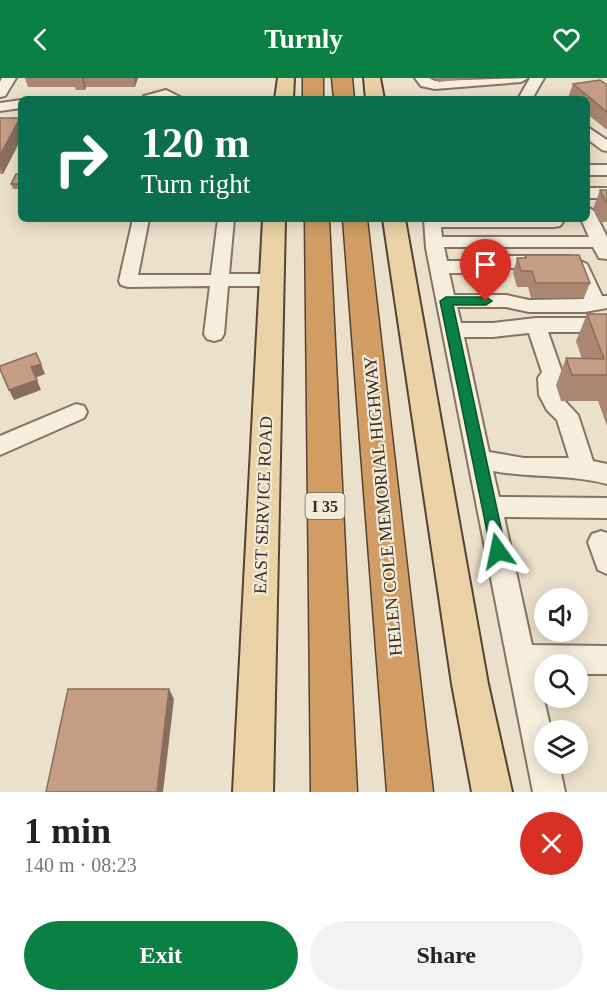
<!DOCTYPE html>
<html lang="en">
<head>
<meta charset="utf-8">
<style>
  body { margin:0; font-family:"Times New Roman",serif; background:#f2f2f2; color:#222; height:100vh; display:flex; flex-direction:column; font-size:22px; white-space:nowrap }
  * { box-sizing:border-box; margin:0 }
  p { font-size:20px; color:#767676 }
  .icon { flex:none; width:33px; height:33px; fill:none; stroke:currentColor; stroke-width:2; stroke-linecap:round; stroke-linejoin:round }
  .map { position:relative; height:714px; overflow:hidden }
  .side { display:flex; flex-direction:column; background:#fff; flex:1 }
  .side>* { flex:none }
  .banner { position:absolute; left:18px; top:18px; width:572px; height:126px; border-radius:9px; box-shadow:0 3px 15px #0003; background:#0b6e4f; color:#fff; overflow:hidden }
  .tools { position:absolute; left:534px; top:510px; display:grid; gap:12px }
  .tools a { display:grid; place-items:center; width:54px; height:54px; border-radius:50%; background:#fff; box-shadow:0 3px 15px #0003; font-size:30px }
  .pin { position:absolute; display:grid; place-items:center; width:51px; height:51px; color:#fff; margin:-62px -26px; border-radius:50% 50% 50% 0; rotate:-45deg; box-shadow:0 0 6px #0007 }
  .pin .icon { rotate:45deg }
  .me { position:absolute; width:66px; margin:-33px; rotate:348deg; stroke-linejoin:round; filter:drop-shadow(0 0 4px #0008) }
  .turn { display:flex; align-items:center; gap:21px; height:126px; padding:0 24px; font-size:27px }
  .turn .icon { width:78px; height:78px; stroke-width:2.5 }
  .turn b { display:block; font-size:42px; line-height:51px }
  .round { display:grid; place-items:center; flex:none; width:63px; height:63px; border-radius:32px; background:#f2f2f2 }
  .overview { display:flex; align-items:center; justify-content:space-between; height:102px; padding:0 24px }
  h1 { font-size:36px; font-weight:600; line-height:45px }
  .primary-button { display:flex; gap:12px; margin-top:auto; padding:12px 24px }
  .primary-button a { flex:1; height:69px; border-radius:36px; background:#0b8043; color:#fff; font-size:24px; font-weight:600; line-height:69px; text-align:center }
  .primary-button a+a { background:#f2f2f2; color:#222 }
  header { display:flex; justify-content:space-between; align-items:center; height:78px; padding:0 24px; background:#0b8043; color:#fff; font-size:27px; font-weight:600 }
  .map>svg:first-child { display:block }
</style>
</head>
<body>
<header><svg class="icon" aria-label="back" viewBox="0 0 24 24"><path d="M15 5l-7 7 7 7"/></svg>Turnly<svg class="icon" aria-label="heart" viewBox="0 0 24 24"><path d="M12 20l-8-8c-3-5 5-10 8-4 3-6 11-1 8 4z"/></svg></header>
<div class="map">
<svg width="607" height="714" viewBox="0 0 607 714">
  <rect width="100%" height="100%" fill="#ebe0ca"/>
  <g fill="none" stroke-linecap="round" stroke-linejoin="round">
    <defs>
      <g id="minor">
        <path d="M2,0H16L5,18L0,19V4Z"/>
        <path d="M415,0H429L435,3L528,0L521,4L435,11L421,8Z"/>
        <path d="M530,0H544L532,21H518Z"/>
        <path d="M166,12L184,21H142L144,18Z"/>
        <path d="M21,22V30L0,33V25Z"/>
        <path d="M586,48L607,62V73L602,72L586,60Z"/>
        <rect x="586" y="87" width="21" height="10"/>
        <rect x="586" y="110" width="21" height="10"/>
        <path d="M586,128L594,133L607,159V181L599,180L593,169H444L447,183H484L506,178H569L587,186L602,218H607V230L585,234H529L506,229H457L461,245H493L536,240H607V254H548L563,297L558,304L561,319L578,337L593,383L607,386V406C570,396 531,400 493,393L499,419L607,420V440L504,439L532,567L607,568V596H578V586H544V595H538L551,652H544V686H559L565,714H533L426,170L424,141H565L560,148L554,149H441L442,159H589L581,141H586ZM506,190H566L573,193L584,221L529,222L506,217H454L449,195H484ZM529,255L542,294L538,300L539,317L547,332L557,342L569,380H524L489,374L464,259H493Z"/>
        <path d="M133,141H149L138,197H211L218,141H234L229,196H270L277,198L279,202L277,206L270,208H228L224,256L221,261L214,263L207,261L204,256L210,208L128,209L121,207L119,203Z"/>
        <path d="M76,326L84,328L87,334L84,340L0,377V358Z"/>
        <path d="M601,453L607,455V496L598,492L588,464L592,456Z"/>
      </g>
      <g id="major">
        <path d="M278,0H294L293,21H275Z"/>
        <path d="M364,0H380L384,21H366Z"/>
        <path d="M263,141H285L273,714H233Z"/>
        <path d="M383,141H405L488,606L512,714H472L452,606Z"/>
      </g>
      <g id="highway">
        <rect x="303" y="0" width="20" height="21"/>
        <path d="M332,0H352L354,21H334Z"/>
        <path d="M305,141H329L357,714H311Z"/>
        <path d="M343,141H367L433,714H387Z"/>
      </g>
    </defs>
    <use href="#minor" stroke="#867360" stroke-width="4"/>
    <use href="#major" stroke="#554233" stroke-width="4"/>
    <use href="#highway" stroke="#554233" stroke-width="3"/>
    <use href="#minor" fill="#f6eedd" fill-rule="evenodd"/>
    <use href="#major" fill="#ead2a6" fill-rule="evenodd"/>
    <use href="#highway" fill="#d19d64" fill-rule="evenodd"/>
  </g>
  <g fill="#a98772">
    <path d="M25,0H138L135,9H86L85,12H76L75,9H28Z"/>
    <path d="M435,0H478L438,4Z"/>
    <path d="M573,6L607,7V52L586,35V21L568,20Z"/>
    <path d="M0,40H20L21,43V61L3,96H0Z"/>
    <path d="M21,96V111H13L11,106Z"/>
    <path d="M600,112H607V144H599L593,131Z"/>
    <path d="M525,177L590,205L584,220H531L528,209H517L513,195L517,180H524Z"/>
    <path d="M587,236H607V348L598,323H561L556,307L566,280L582,281L576,263Z"/>
  </g>
  <g fill="#8a6e5c">
    <path d="M82,0H84L86,9L85,12Z"/>
    <path d="M134,0H138L135,9Z"/>
    <path d="M20,40L21,43V61L3,96L0,88V77Z"/>
    <path d="M41,286L45,296L35,300L31,289Z"/>
    <path d="M37,302L41,312L14,322L9,312Z"/>
    <path d="M169,611L174,621L163,714H157Z"/>
  </g>
  <g fill="#c59d84" stroke="#8a6e5c" stroke-width="1.5">
    <path d="M600,2L607,7V34L573,6Z"/>
    <path d="M0,40H20L0,77Z"/>
    <path d="M16,96H21V106H11Z"/>
    <path d="M600,112H607V124H606Z"/>
    <path d="M525,177H579L590,205H536L532,193H521L517,180H526Z"/>
    <path d="M587,236H607V297H572L566,280L604,281Z"/>
    <path d="M36,275L41,286L31,289L37,302L9,312L0,291V288Z"/>
    <path d="M68,611H169L157,714H46Z"/>
  </g>
  <path fill="#0b8043" stroke="#07532c" stroke-width="1.5" d="M446,219H486L492,223L486,227H453L506,473L504,478L498,480L493,478L491,473L440,223Z"/>
  <g text-anchor="middle" dominant-baseline="central" stroke-width="4.5" stroke-linejoin="round" paint-order="stroke">
    <rect fill="#f3ebd9" stroke="#706559" stroke-width="1.5" x="305.5" y="415" width="39" height="26" rx="4.5"/>
    <g font-size="16" font-weight="bold" fill="#382c22">
      <text x="325" y="428">I 35</text>
    </g>
    <g font-size="18" fill="#382c22" stroke="#f3ebd9">
      <text transform="translate(263 427) rotate(-88)">EAST SERVICE ROAD</text>
      <text transform="translate(383 428) rotate(-95)">HELEN COLE MEMORIAL HIGHWAY</text>
    </g>
  </g>
</svg>
<div class="tools">
<a><svg class="icon" aria-label="sound" viewBox="0 0 24 24"><path d="M4 9h4l5-4v14l-5-4H4zM17 9q2 3 0 6"/></svg></a>
<a><svg class="icon" aria-label="search" viewBox="0 0 24 24"><circle cx="10" cy="10" r="6"/><path d="M15 15l6 6"/></svg></a>
<a><svg class="icon" aria-label="layers" viewBox="0 0 24 24"><path d="M12 4l9 5-9 5-9-5zM3 14l9 5 9-5"/></svg></a>
</div>
<div class="pin" style="left:486px;top:223px;background:#d93025"><svg class="icon" aria-label="arrive" viewBox="0 0 24 24"><path d="M6 21V4h12l-3 4 3 4H6"/></svg></div>
<svg class="me" style="left:498px;top:473px" viewBox="-20 -20 40 40"><path d="M0-17L14 15 0 8-14 15z" fill="#0b8043" stroke="#fff" stroke-width="4"/></svg>
<div class="banner">
<div class="turn"><svg class="icon" aria-label="right" viewBox="0 0 24 24"><path d="M7 20v-9h11M14 6l5 5-5 5"/></svg><div><b>120 m</b>Turn right</div></div>
</div>
</div>
<section class="side">
<div class="overview"><div><h1>1 min</h1><p>140 m · 08:23</p></div><a class="round" style="background:#d93025;color:#fff"><svg class="icon" aria-label="close" viewBox="0 0 24 24"><path d="M6 6l12 12M18 6L6 18"/></svg></a></div>
<div class="primary-button"><a>Exit</a><a>Share</a></div>
</section>
</body>
</html>
